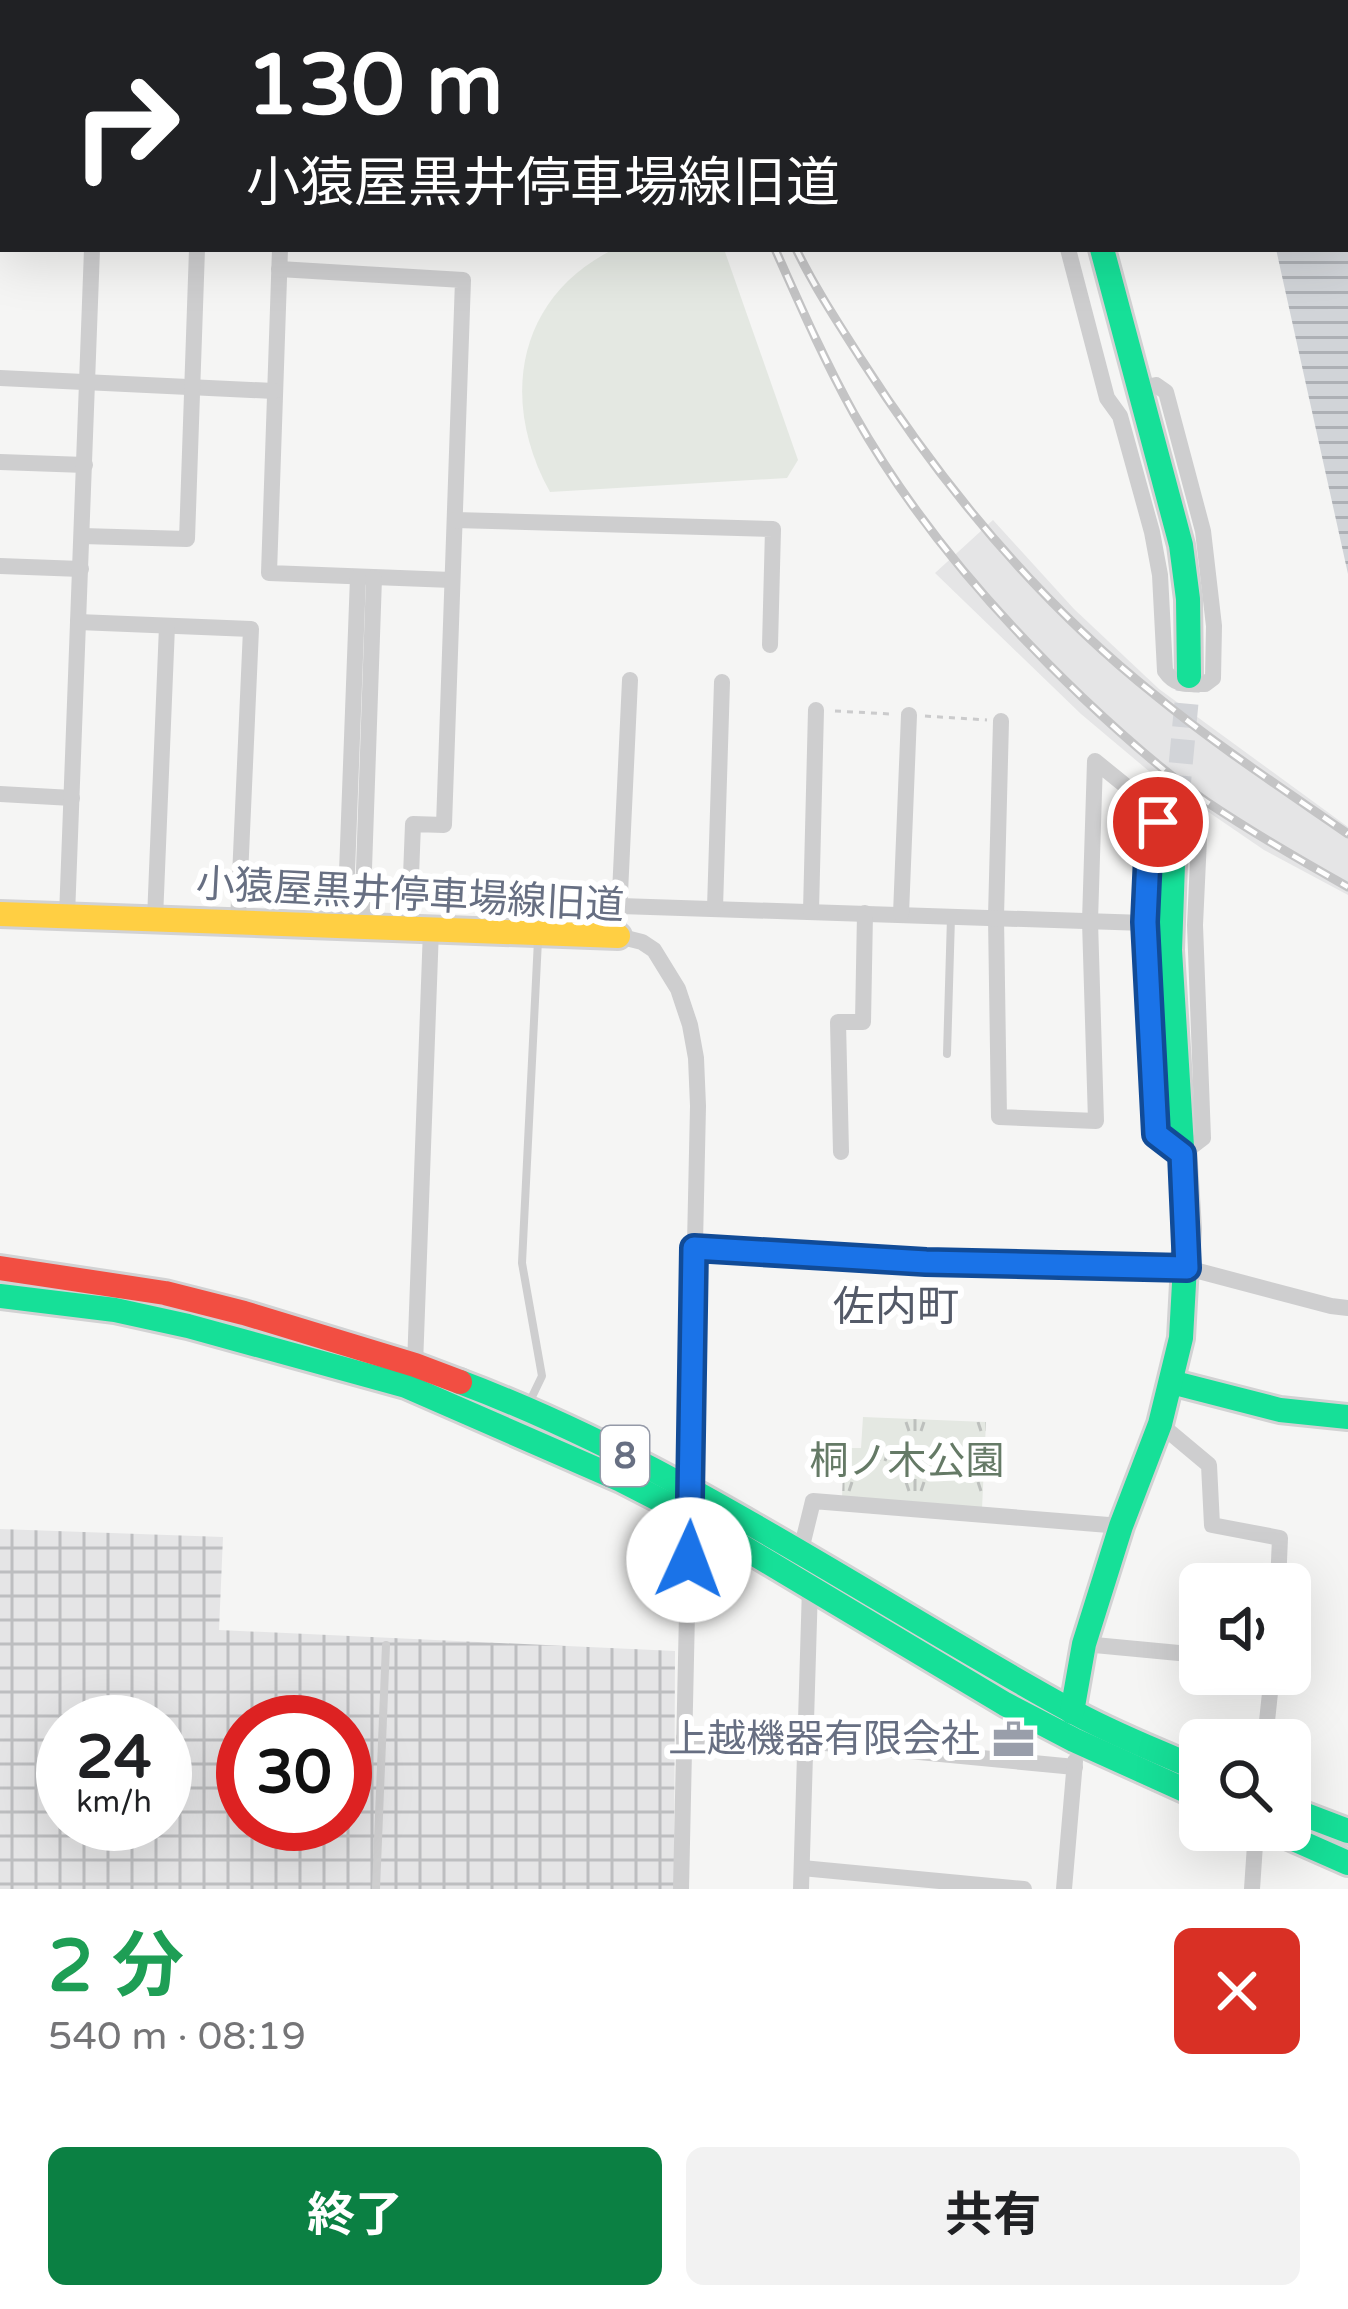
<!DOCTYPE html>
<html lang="ja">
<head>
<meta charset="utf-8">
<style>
  body { margin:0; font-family:"Varela Round","Noto Sans JP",sans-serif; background:#f2f2f2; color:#202124; height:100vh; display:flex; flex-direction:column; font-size:45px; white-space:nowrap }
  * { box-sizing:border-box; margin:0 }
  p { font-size:39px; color:#757577 }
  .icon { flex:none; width:66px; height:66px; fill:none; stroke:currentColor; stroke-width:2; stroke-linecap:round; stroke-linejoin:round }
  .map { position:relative; height:1889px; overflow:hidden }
  .side { display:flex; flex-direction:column; background:#fff; flex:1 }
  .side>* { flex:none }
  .banner { position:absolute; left:0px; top:0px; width:1350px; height:252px; box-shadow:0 12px 48px #0002; background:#202124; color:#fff; overflow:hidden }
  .fabs { position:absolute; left:1179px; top:1563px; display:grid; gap:24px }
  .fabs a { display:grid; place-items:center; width:132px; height:132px; border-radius:18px; background:#fff; box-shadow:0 12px 48px #0002; font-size:60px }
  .speed { position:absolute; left:36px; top:1695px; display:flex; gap:24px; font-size:60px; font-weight:700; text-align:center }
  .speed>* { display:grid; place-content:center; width:156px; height:156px; border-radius:50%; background:#fff; box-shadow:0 12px 48px #0002; line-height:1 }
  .speed small { font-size:30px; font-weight:400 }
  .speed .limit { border:18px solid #d22; background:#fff; color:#111 }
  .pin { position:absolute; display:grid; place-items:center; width:102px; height:102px; color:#fff; margin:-51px; border:6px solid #fff; border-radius:50%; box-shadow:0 3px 12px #0007 }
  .me { position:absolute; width:132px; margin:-66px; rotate:2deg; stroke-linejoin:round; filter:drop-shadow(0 0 9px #0008) }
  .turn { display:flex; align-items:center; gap:42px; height:252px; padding:0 48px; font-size:54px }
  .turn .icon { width:156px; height:156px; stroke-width:2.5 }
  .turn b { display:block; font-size:84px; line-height:102px }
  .round { display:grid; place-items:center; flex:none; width:126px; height:126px; border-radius:18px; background:#f2f2f2 }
  .head { display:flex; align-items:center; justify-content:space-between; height:204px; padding:0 48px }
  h1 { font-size:72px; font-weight:700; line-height:90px; color:#1e9e55 }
  .primary-button { display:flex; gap:24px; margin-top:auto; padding:24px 48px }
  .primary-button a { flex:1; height:138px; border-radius:18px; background:#0b8043; color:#fff; font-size:48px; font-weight:700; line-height:138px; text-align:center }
  .primary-button a+a { background:#f2f2f2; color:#202124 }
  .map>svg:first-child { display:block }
</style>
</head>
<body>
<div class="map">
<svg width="1348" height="1889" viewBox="0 0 1348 1889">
  <defs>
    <pattern id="industrial-grid" width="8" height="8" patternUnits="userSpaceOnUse" patternTransform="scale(3)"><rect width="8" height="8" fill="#e5e5e6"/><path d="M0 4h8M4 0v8" fill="none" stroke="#bdbec0"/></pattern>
    <pattern id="park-tufts" width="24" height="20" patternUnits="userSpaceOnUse" patternTransform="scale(3)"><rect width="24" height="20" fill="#e4e8e2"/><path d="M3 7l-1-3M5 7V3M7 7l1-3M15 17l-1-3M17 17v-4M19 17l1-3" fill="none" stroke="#bdc0bd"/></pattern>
    <pattern id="water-rules" width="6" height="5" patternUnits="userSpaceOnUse" patternTransform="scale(3)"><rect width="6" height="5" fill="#d1d4d8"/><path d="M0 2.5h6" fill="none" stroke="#adb0b5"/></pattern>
  </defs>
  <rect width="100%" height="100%" fill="#f5f5f4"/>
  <path fill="#e5e5e6" d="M993,520L1074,609L1159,689L1348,827V895L1264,850L1150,772L1081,714L935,573Z"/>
  <path fill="url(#industrial-grid)" fill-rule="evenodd" d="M0,1529L223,1537L219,1630L675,1651L674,1889H0ZM63,1722H165V1824H63ZM243,1722H345V1824H243Z"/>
  <path fill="url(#park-tufts)" d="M863,1417L986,1422L982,1509L842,1497L844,1448H861Z"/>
  <path fill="#e4e8e2" d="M614,249H724L798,460L787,478L550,492C500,402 515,298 614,249Z"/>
  <path fill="url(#water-rules)" d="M1226,0H1348V574L1276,249H1347V3H1226Z"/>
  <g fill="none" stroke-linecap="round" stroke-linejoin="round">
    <path stroke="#d2d4d8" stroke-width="24" stroke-dasharray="24 12" stroke-linecap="butt" d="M1174,835L1189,676"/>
    <defs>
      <g id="fast">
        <path d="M1033,0L1034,3"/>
        <path d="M1102,249L1181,545L1188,599L1189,676"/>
        <path d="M0,1296L115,1310L188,1326L406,1386L621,1480L691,1516L1005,1704L1074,1740L1200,1797"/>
        <path d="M460,1382C676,1463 867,1598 1068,1709C1110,1733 1156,1750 1200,1770"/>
        <path d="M1171,1382L1280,1410L1348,1417"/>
        <path d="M1072,1712L1084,1644L1121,1526L1160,1424L1181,1338L1187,1229L1170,950L1174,835"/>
        <path d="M1290,1809L1348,1831"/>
        <path d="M1273,1830L1348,1863"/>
      </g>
      <path id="slow" d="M0,914L618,936"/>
      <path id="jam" d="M0,1268L165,1293L244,1313L415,1365L460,1382"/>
    </defs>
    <use href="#fast" stroke="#d2d2d3" stroke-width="30"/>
    <use href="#slow" stroke="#d2d2d3" stroke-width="30"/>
    <use href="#jam" stroke="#d2d2d3" stroke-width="30"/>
    <g stroke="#cbcbcc" stroke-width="3" stroke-dasharray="6 6" stroke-linecap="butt">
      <path d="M835,711L891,714"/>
      <path d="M925,716L987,720"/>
    </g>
    <g stroke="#cececf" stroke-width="8">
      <path d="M947,1054L951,917"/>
      <path d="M530,1401L542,1376L522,1263L538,940"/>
      <path d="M376,1889L386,1645"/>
    </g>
    <g stroke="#cececf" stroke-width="16">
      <path d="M100,3V0"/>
      <path d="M205,3L206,0"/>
      <path d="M290,3V0"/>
      <path d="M801,3L823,0"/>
      <path d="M0,78H3"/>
      <path d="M280,249L269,573L452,580"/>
      <path d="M1068,249L1107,398L1120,416L1152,532L1160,575L1165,671C1176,687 1188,684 1205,684L1213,678L1214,626L1203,531L1166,392L1156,385L1140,388"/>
      <path d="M279,269L463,280L444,825L413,824L409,928"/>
      <path d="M0,378L274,391"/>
      <path d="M0,462L85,465"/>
      <path d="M455,520L773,529L770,645"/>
      <path d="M82,536L187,539L197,249"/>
      <path d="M0,566L81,569"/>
      <path d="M78,622L251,629L238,922"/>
      <path d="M630,680L618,936L642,942L654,950L678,989L690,1025L696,1058L698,1106L681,1889"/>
      <path d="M1001,721L996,917L999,1117L1096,1121L1090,921L1095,761L1132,791"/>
      <path d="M0,794L72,798"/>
      <path d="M1171,817C1186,821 1194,823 1199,839L1195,925L1203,1138L1182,1154L1156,1134L1145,923L1149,835L1158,822Z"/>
      <path d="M620,906L1145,923"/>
      <path d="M715,908L722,682"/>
      <path d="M811,911L816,710"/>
      <path d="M901,914L909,715"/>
      <path d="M67,916L92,249"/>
      <path d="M155,919L167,626"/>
      <path d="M345,926L358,577"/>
      <path d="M362,927L374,578"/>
      <path d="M841,1152L838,1022H863L865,913"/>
      <path d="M694,1248L926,1262L1187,1268L1331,1306L1348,1308"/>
      <path d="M415,1365L431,929"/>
      <path d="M1160,1424L1209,1465L1212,1525L1280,1538L1278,1584"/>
      <path d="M800,1554L813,1501L1121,1526"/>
      <path d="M1084,1644L1200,1655"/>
      <path d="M684,1738L804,1741L1075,1767"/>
      <path d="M1265,1740L1272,1674"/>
      <path d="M802,1868L1024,1889"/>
      <path d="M801,1889L810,1587"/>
      <path d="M1064,1889L1075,1761"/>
      <path d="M1252,1889L1256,1830"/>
    </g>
    <use href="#fast" stroke="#16e098" stroke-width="24"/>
    <use href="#slow" stroke="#ffcf43" stroke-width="24"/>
    <use href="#jam" stroke="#f24e42" stroke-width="24"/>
    <defs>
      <g id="rail">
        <path d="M680,0L681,3"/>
        <path d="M775,249C800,305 824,360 854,414C913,519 994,613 1082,697C1121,734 1162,771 1207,802C1253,833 1300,860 1348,887"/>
        <path d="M796,249C815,288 838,323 861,359C941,484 1038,602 1155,695C1216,745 1283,789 1348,834"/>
      </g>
    </defs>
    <use href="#rail" stroke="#c4c4c5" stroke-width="9"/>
    <use href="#rail" stroke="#fff" stroke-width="4.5" stroke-dasharray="14" stroke-linecap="butt"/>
  </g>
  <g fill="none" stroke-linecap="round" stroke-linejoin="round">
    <defs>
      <path id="route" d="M689,1560L694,1248L926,1262L1187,1268L1182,1154L1156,1134L1145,922L1149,835L1158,822"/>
    </defs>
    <use href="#route" stroke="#114b97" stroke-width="30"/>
    <use href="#route" stroke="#1a73e8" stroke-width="21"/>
  </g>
  <defs>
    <symbol id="office-bare" viewBox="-9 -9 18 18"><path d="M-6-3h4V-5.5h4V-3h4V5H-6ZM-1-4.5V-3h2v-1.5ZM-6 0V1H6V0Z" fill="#999eaa" stroke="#fff" stroke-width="2.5" paint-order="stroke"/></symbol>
  </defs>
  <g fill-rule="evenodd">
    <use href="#office-bare" x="984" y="1710" width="59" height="59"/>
  </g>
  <g text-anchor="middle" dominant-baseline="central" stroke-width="12" stroke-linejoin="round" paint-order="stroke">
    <rect fill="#fff" stroke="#959aa8" stroke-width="3" x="601" y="1426" width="48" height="60" rx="9"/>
    <g font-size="36" font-weight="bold" fill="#676f82">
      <text x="625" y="1456">8</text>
    </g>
    <g font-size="39" fill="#676f82" stroke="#fff">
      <text transform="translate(410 895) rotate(3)">小猿屋黒井停車場線旧道</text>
    </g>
    <g font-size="39" fill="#657a66" stroke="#fff">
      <text x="907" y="1461">桐ノ木公園</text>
    </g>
    <g font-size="39" fill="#676f82" stroke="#fff" text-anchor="end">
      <text x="980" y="1739">上越機器有限会社</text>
    </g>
    <g font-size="42" fill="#545a68" stroke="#fff">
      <text x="896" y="1307">佐内町</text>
    </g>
  </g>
</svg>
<div class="fabs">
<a><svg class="icon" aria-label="sound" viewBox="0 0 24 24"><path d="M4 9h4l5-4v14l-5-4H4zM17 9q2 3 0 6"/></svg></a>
<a><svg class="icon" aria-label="search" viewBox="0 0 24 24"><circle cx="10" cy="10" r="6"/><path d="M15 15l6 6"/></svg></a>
</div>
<div class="speed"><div>24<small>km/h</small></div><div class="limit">30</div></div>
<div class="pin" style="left:1158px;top:822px;background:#d93025"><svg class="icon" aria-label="arrive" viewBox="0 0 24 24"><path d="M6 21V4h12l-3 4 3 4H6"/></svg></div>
<svg class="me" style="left:689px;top:1560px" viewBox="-20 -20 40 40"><circle r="19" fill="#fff"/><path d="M0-13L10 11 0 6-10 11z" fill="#1a73e8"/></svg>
<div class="banner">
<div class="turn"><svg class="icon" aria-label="right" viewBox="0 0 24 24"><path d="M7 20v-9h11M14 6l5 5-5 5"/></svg><div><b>130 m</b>小猿屋黒井停車場線旧道</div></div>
</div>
</div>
<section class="side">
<div class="head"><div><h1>2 分</h1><p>540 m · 08:19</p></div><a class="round" style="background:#d93025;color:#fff"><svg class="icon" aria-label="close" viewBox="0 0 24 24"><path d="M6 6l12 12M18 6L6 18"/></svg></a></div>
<div class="primary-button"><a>終了</a><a>共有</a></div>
</section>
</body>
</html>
